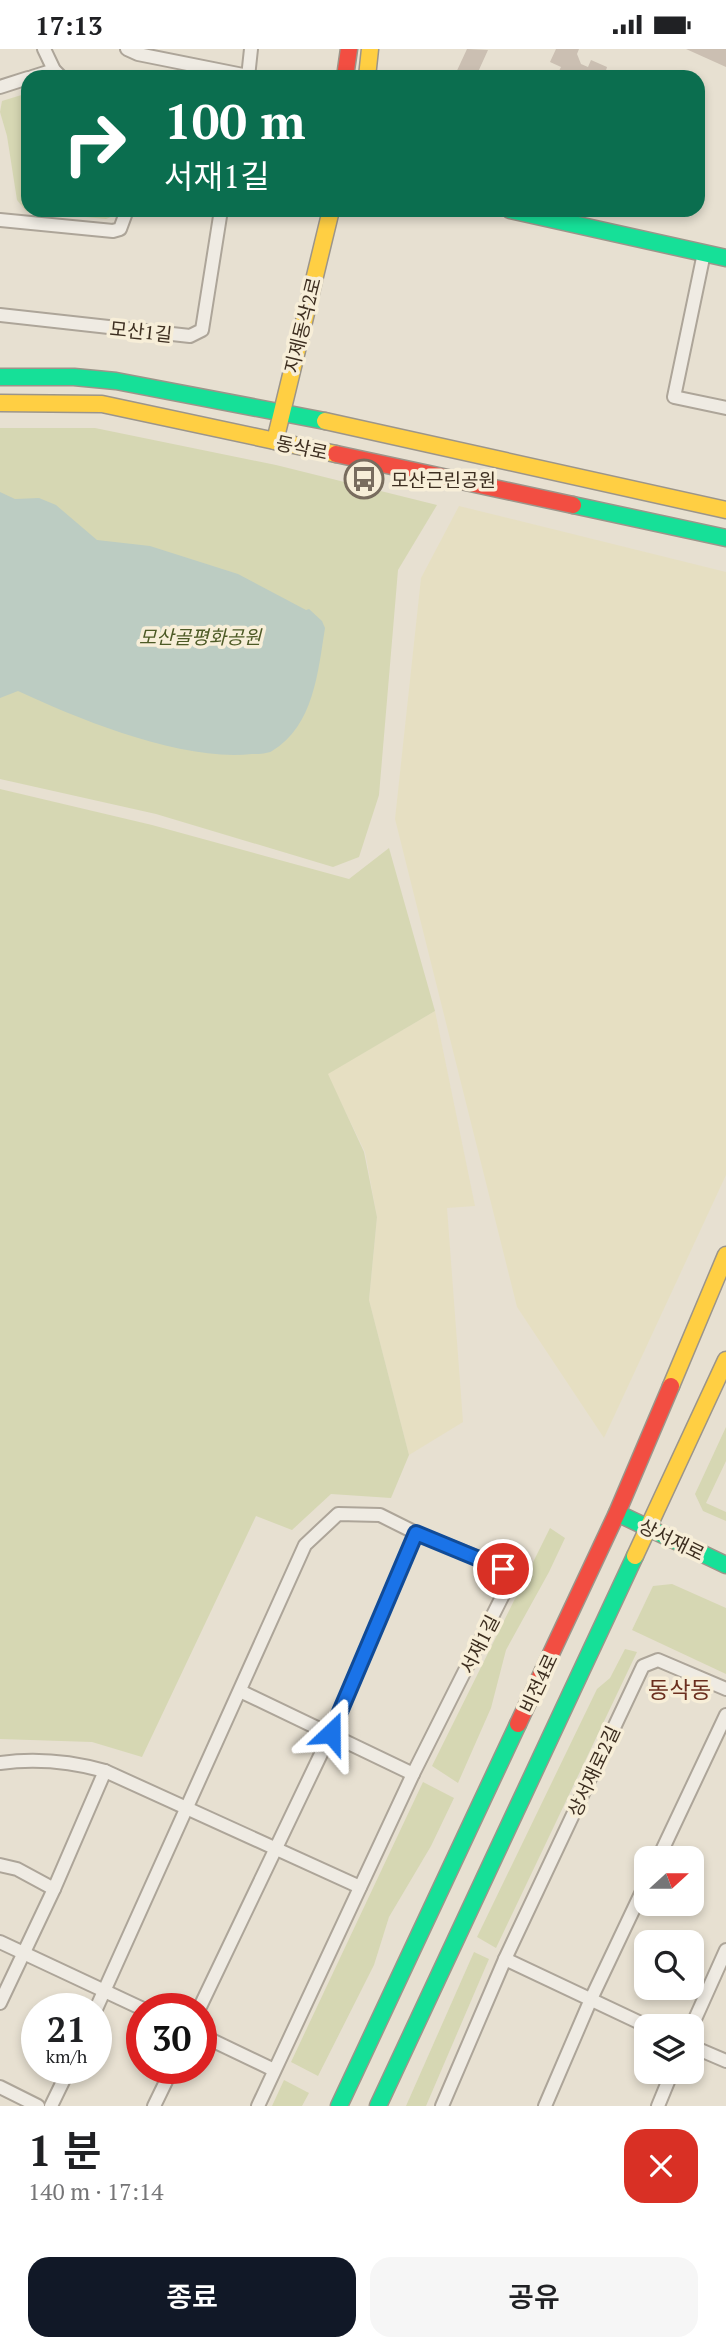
<!DOCTYPE html>
<html lang="ko">
<head>
<meta charset="utf-8">
<style>
  body { margin:0; font-family:"PT Serif","Noto Sans KR",serif; background:#f6f6f6; color:#202124; height:100vh; display:flex; flex-direction:column; font-size:26px; white-space:nowrap }
  * { box-sizing:border-box; margin:0 }
  p { font-size:23px; color:#757577 }
  .icon { flex:none; width:38px; height:38px; fill:none; stroke:currentColor; stroke-width:2; stroke-linecap:round; stroke-linejoin:round }
  .map { position:relative; height:2057px; overflow:hidden }
  .panel { display:flex; flex-direction:column; background:#fff; flex:1 }
  .panel>* { flex:none }
  .top-card { position:absolute; left:21px; top:21px; width:684px; height:147px; border-radius:21px; box-shadow:0 4px 10px #0003; background:#0b6e4f; color:#fff; overflow:hidden }
  .needle { width:46px; rotate:69deg }
  .fabs { position:absolute; left:634px; top:1797px; display:grid; gap:14px }
  .fabs a { display:grid; place-items:center; width:70px; height:70px; border-radius:14px; background:#fff; box-shadow:0 4px 10px #0003; font-size:35px }
  .speed { position:absolute; left:21px; top:1944px; display:flex; gap:14px; font-size:35px; font-weight:700; text-align:center }
  .speed>* { display:grid; place-content:center; width:91px; height:91px; border-radius:50%; background:#fff; box-shadow:0 4px 10px #0003; line-height:1 }
  .speed small { font-size:18px; font-weight:400 }
  .speed .limit { border:10px solid #d22; background:#fff; color:#111 }
  .pin { position:absolute; display:grid; place-items:center; width:60px; height:60px; color:#fff; margin:-30px; border:4px solid #fff; border-radius:50%; box-shadow:0 2px 7px #0007 }
  .me { position:absolute; width:77px; margin:-38px; rotate:23deg; stroke-linejoin:round; filter:drop-shadow(0 0 5px #0008) }
  .turn { display:flex; align-items:center; gap:24px; height:147px; padding:0 28px; font-size:32px }
  .turn .icon { width:91px; height:91px; stroke-width:2.5 }
  .turn b { display:block; font-size:49px; line-height:60px }
  .round { display:grid; place-items:center; flex:none; width:74px; height:74px; border-radius:21px; background:#f6f6f6 }
  .headline { display:flex; align-items:center; justify-content:space-between; height:119px; padding:0 28px }
  h1 { font-size:42px; font-weight:600; line-height:52px }
  .primary-button { display:flex; gap:14px; margin-top:auto; padding:14px 28px }
  .primary-button a { flex:1; height:80px; border-radius:21px; background:#111827; color:#fff; font-size:28px; font-weight:600; line-height:80px; text-align:center }
  .primary-button a+a { background:#f6f6f6; color:#202124 }
  .status { display:flex; justify-content:space-between; align-items:center; height:49px; padding:0 35px; background:#fff; direction:ltr }
  .status svg { height:19px; fill:currentColor }
  .map>svg:first-child { display:block }
</style>
</head>
<body>
<div class="status"><b>17:13</b><svg viewBox="0 0 49 12"><path d="M0 12V9h3v3zM5 12V6h3v6zM10 12V3h3v9zM15 12V0h3v12zM26 1h20v11H26zM47 4h2v5h-2z"/></svg></div>
<div class="map">
<svg width="726" height="2057" viewBox="0 0 726 2057">
  <rect width="100%" height="100%" fill="#e7e0d1"/>
  <g fill="#e6dfc2">
    <path d="M459,457L726,523V1126L604,1389L517,1258L395,770L421,529Z"/>
    <path d="M435,962L475,1157L447,1159L463,1373L409,1406L369,1251L377,1168L365,1103L327,1025Z"/>
  </g>
  <g fill="#d6d7b3">
    <path d="M28,44V161H117L116,166L106,170L26,162L17,151L7,87L0,63L2,52Z"/>
    <path d="M0,379H95L276,416L437,456L398,521L379,746L359,808L333,818L156,765L0,730Z"/>
    <path d="M0,740L152,776L349,830L389,799L435,962L328,1025L364,1103L377,1168L369,1251L409,1406L391,1449L331,1445L292,1481L256,1467L142,1708L92,1693L0,1690Z"/>
    <path d="M726,1378V1412L706,1454L726,1463V1472L703,1462L695,1445Z"/>
    <path d="M550,1479L565,1489L549,1523L506,1601L491,1659L458,1734L432,1717Z"/>
    <path d="M672,1535L726,1559V1625L632,1581L653,1537Z"/>
    <path d="M625,1600L637,1603L496,1899L477,1888L597,1640L610,1629Z"/>
    <path d="M423,1733L454,1749L431,1797L389,1868L374,1916L318,2027L291,2013Z"/>
    <path d="M474,1903L489,1910L426,2057H406Z"/>
    <path d="M284,2031L309,2044L302,2057H272Z"/>
  </g>
  <path fill="#bcccc2" d="M0,443L15,450L39,449L56,456L97,491L150,497L238,525L306,561L309,560L322,572L325,579C318,622 314,677 272,702C267,705 258,705 252,705C184,713 80,671 18,642L0,649Z"/>
  <g fill="#cbbfb2">
    <path d="M467,0L488,1L478,23L489,28H454Z"/>
    <path d="M556,0H579L577,5L581,15L588,18L591,11L607,18L605,25L612,28H556L561,18L550,13Z"/>
    <path d="M686,0H726V18Z"/>
  </g>
  <g fill="none" stroke-linecap="round" stroke-linejoin="round">
    <defs>
      <g id="street">
        <path d="M44,0L54,21L61,28"/>
        <path d="M127,0L138,5L248,27"/>
        <path d="M32,28L54,21"/>
        <path d="M248,28L251,0"/>
        <path d="M0,38L28,29"/>
        <path d="M0,171L113,182L120,180L127,161"/>
        <path d="M704,204L674,348L726,359"/>
        <path d="M0,266L190,287L202,281L221,161"/>
        <path d="M240,1642L413,1725"/>
        <path d="M0,1714C37,1709 69,1712 105,1722L360,1838"/>
        <path d="M658,1810L726,1666"/>
        <path d="M0,1816L17,1820L54,1840"/>
        <path d="M0,1893L143,1960"/>
        <path d="M505,1910L649,1978"/>
        <path d="M0,1954L54,1840L105,1722"/>
        <path d="M96,1960L305,1496L338,1465L380,1466L416,1484L496,1516L507,1527L505,1542L413,1725L258,2057"/>
        <path d="M199,1960L331,1684L416,1484"/>
        <path d="M691,1979L726,1901"/>
        <path d="M201,1986L274,2021"/>
        <path d="M691,1997L726,2012"/>
        <path d="M0,2038L38,2057"/>
        <path d="M51,2057L69,2020"/>
        <path d="M154,2057L172,2020"/>
        <path d="M442,2057L505,1910L643,1617L658,1611L726,1640"/>
        <path d="M545,2057L591,1950L646,1834"/>
        <path d="M658,2057L672,2023"/>
      </g>
      <g id="fast">
        <path d="M510,161L726,209"/>
        <path d="M0,328H74L116,332L325,372"/>
        <path d="M573,456L726,489"/>
        <path d="M617,1464L726,1516"/>
        <path d="M339,2057L518,1675"/>
        <path d="M378,2057L635,1507"/>
      </g>
      <g id="slow">
        <path d="M367,28L370,0"/>
        <path d="M0,354L102,355L336,405"/>
        <path d="M325,372L726,461"/>
        <path d="M275,392L331,161"/>
        <path d="M671,1337L726,1206"/>
        <path d="M635,1507L726,1311"/>
      </g>
      <g id="jam">
        <path d="M345,28L349,0"/>
        <path d="M336,405L573,456"/>
        <path d="M518,1675L617,1464L671,1337"/>
      </g>
    </defs>
    <use href="#street" stroke="#ada599" stroke-width="16"/>
    <use href="#fast" stroke="#9c958a" stroke-width="19"/>
    <use href="#slow" stroke="#9c958a" stroke-width="19"/>
    <use href="#jam" stroke="#9c958a" stroke-width="19"/>
    <use href="#street" stroke="#efebe3" stroke-width="12"/>
    <use href="#fast" stroke="#16e098" stroke-width="16"/>
    <use href="#slow" stroke="#ffcf43" stroke-width="16"/>
    <use href="#jam" stroke="#f24e42" stroke-width="16"/>
  </g>
  <g fill="none" stroke-linecap="round" stroke-linejoin="round">
    <defs>
      <path id="route" d="M331,1684L416,1484L503,1520"/>
    </defs>
    <use href="#route" stroke="#114b97" stroke-width="18"/>
    <use href="#route" stroke="#1a73e8" stroke-width="12"/>
  </g>
  <defs>
    <symbol id="bus-ring" viewBox="-11 -11 22 22"><circle r="9.5" fill="#f7eed8" stroke="#786c5e" stroke-width="1.5"/><path d="M-5-6H5V4H4V6H2V4H-2V6H-4V4H-5ZM-3.5-4V0h7V-4ZM-3.5 1.2v1.5H-2V1.2ZM2 1.2v1.5H3.5V1.2Z" fill="#786c5e"/></symbol>
  </defs>
  <g fill-rule="evenodd">
    <use href="#bus-ring" x="342" y="408" width="44" height="44"/>
  </g>
  <g text-anchor="middle" dominant-baseline="central" stroke-width="7" stroke-linejoin="round" paint-order="stroke">
    <g font-size="19" fill="#3d2e20" stroke="#f7eed8">
      <text transform="translate(302 276) rotate(-76)">지제동삭2로</text>
      <text transform="translate(141 282) rotate(6)">모산1길</text>
      <text transform="translate(302 398) rotate(12)">동삭로</text>
      <text transform="translate(672 1490) rotate(26)">상서재로</text>
      <text transform="translate(479 1595) rotate(-63)">서재1길</text>
      <text transform="translate(538 1634) rotate(-65)">비전4로</text>
      <text transform="translate(593 1722) rotate(-65)">상서재로2길</text>
    </g>
    <g font-size="19" fill="#3d2e20" stroke="#f7eed8" text-anchor="start">
      <text x="391" y="430">모산근린공원</text>
    </g>
    <g font-size="19" font-style="italic" fill="#4d5a26" stroke="#f7eed8">
      <text x="200" y="587">모산골평화공원</text>
    </g>
    <g font-size="23" fill="#6b2e1e" stroke="#f7eed8">
      <text x="680" y="1640">동삭동</text>
    </g>
  </g>
</svg>
<div class="fabs">
<a><svg class="needle" viewBox="-14 -14 28 28"><path d="M0-13l5 13h-10z" fill="#e53935"/><path d="M0 13l5-13h-10z" fill="#757577"/></svg></a>
<a><svg class="icon" aria-label="search" viewBox="0 0 24 24"><circle cx="10" cy="10" r="6"/><path d="M15 15l6 6"/></svg></a>
<a><svg class="icon" aria-label="layers" viewBox="0 0 24 24"><path d="M12 4l9 5-9 5-9-5zM3 14l9 5 9-5"/></svg></a>
</div>
<div class="speed"><div>21<small>km/h</small></div><div class="limit">30</div></div>
<div class="pin" style="left:503px;top:1520px;background:#d93025"><svg class="icon" aria-label="arrive" viewBox="0 0 24 24"><path d="M6 21V4h12l-3 4 3 4H6"/></svg></div>
<svg class="me" style="left:331px;top:1684px" viewBox="-20 -20 40 40"><path d="M0-17L14 15 0 8-14 15z" fill="#1a73e8" stroke="#fff" stroke-width="4"/></svg>
<div class="top-card">
<div class="turn"><svg class="icon" aria-label="right" viewBox="0 0 24 24"><path d="M7 20v-9h11M14 6l5 5-5 5"/></svg><div><b>100 m</b>서재1길</div></div>
</div>
</div>
<section class="panel">
<div class="headline"><div><h1>1 분</h1><p>140 m · 17:14</p></div><a class="round" style="background:#d93025;color:#fff"><svg class="icon" aria-label="close" viewBox="0 0 24 24"><path d="M6 6l12 12M18 6L6 18"/></svg></a></div>
<div class="primary-button"><a>종료</a><a>공유</a></div>
</section>
</body>
</html>
